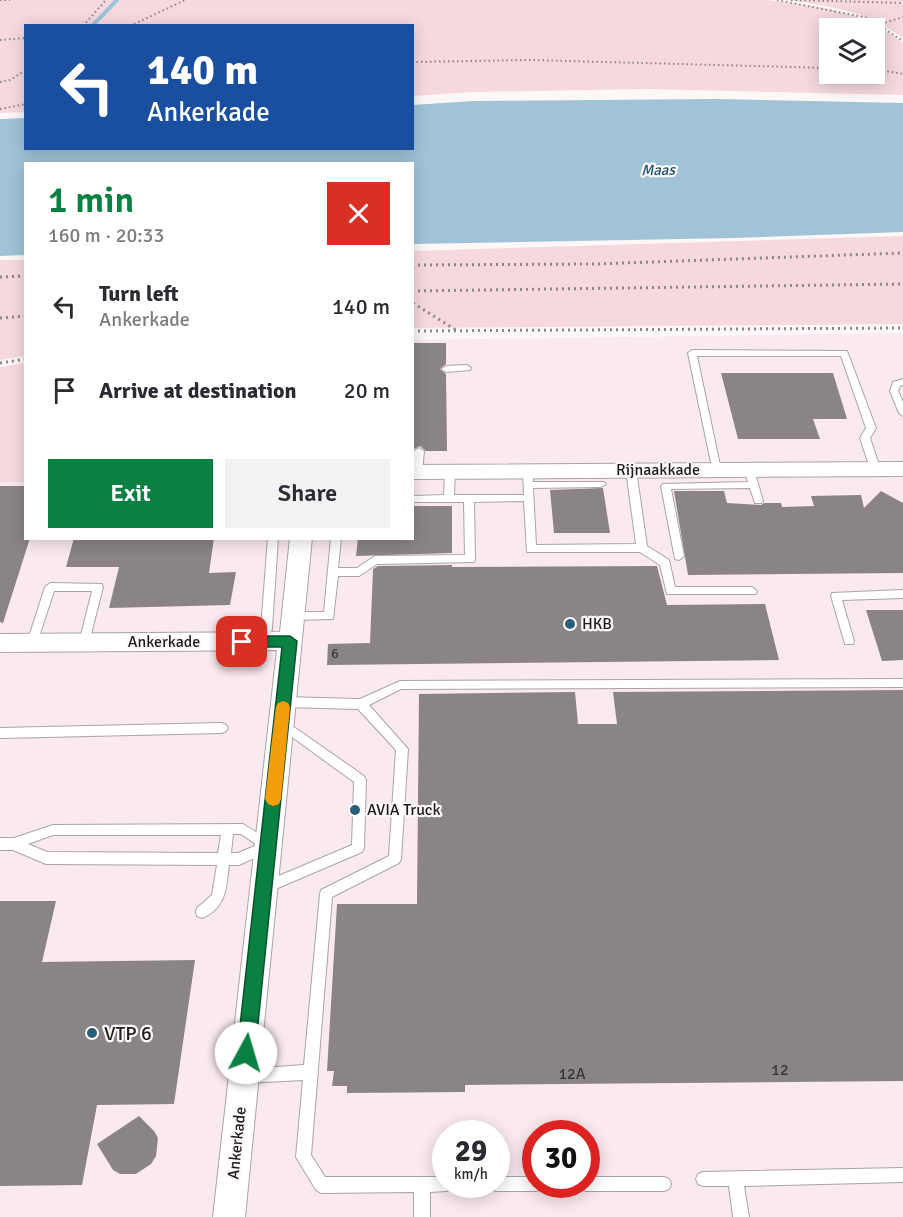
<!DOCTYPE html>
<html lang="en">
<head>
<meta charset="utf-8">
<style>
  body { margin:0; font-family:Signika,sans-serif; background:#f2f2f3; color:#2b2b33; height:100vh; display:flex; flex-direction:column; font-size:22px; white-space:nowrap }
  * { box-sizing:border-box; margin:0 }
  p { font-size:20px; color:#7c7c81 }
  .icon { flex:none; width:33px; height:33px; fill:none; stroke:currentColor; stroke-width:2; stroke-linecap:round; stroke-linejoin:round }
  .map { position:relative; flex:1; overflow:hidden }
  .sheet { position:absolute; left:24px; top:162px; width:390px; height:378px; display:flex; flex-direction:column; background:#fff; border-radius:0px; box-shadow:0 3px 15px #0003 }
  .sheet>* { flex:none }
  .top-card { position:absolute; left:24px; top:24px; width:390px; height:126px; border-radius:0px; box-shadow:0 3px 15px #0003; background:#1a4fa0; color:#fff; overflow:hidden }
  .tools { position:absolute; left:819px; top:18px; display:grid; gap:12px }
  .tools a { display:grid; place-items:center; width:66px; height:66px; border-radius:0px; background:#fff; box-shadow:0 3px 15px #0003; font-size:30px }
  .speed { position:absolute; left:432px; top:1120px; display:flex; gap:12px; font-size:30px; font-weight:700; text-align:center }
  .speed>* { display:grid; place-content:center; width:78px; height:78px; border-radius:50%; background:#fff; box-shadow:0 3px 15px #0003; line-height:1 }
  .speed small { font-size:15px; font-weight:400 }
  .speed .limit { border:9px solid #d22; background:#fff; color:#111 }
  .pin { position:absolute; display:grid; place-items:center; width:51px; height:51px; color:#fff; margin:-26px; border-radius:12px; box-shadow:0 3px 9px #0006 }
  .me { position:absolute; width:66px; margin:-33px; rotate:6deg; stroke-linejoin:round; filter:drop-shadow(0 0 4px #0008) }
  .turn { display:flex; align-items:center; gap:21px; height:126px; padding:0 24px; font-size:27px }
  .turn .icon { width:78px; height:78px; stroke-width:2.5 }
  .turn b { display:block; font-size:42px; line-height:51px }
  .round { display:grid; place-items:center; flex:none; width:63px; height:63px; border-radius:0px; background:#f2f2f3 }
  .summary { display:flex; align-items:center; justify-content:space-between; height:102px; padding:0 24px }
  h1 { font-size:36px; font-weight:600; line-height:45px; color:#0b8043 }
  .primary-button { display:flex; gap:12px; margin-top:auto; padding:12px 24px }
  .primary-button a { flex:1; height:69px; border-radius:0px; background:#0b8043; color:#fff; font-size:24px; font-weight:600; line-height:69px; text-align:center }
  .primary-button a+a { background:#f2f2f3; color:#2b2b33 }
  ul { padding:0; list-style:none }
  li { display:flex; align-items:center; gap:18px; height:84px; padding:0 24px }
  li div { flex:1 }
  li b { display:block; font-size:22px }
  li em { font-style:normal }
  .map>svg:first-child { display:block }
</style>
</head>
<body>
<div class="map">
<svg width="903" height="1217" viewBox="0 0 903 1217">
  <rect width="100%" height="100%" fill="#fef7f8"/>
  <path fill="#fae9ed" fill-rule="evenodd" d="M903,333V1217H0V371H25L26,538H412L413,340ZM446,1134H496V1185H446ZM536,1134H586V1185H536Z"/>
  <g fill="#f6d9df" fill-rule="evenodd">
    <path d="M0,0H766C816,6 863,10 903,43V95L645,89L473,92L413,96L412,26H26L25,112L0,113ZM830,28H874V74H830Z"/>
    <path d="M788,0H903V38C865,10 833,7 788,0Z"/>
    <path d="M903,236V324L413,328V251Z"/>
    <path d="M0,260H25L26,356L0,360Z"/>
    <path d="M25,363V482H0V367Z"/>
  </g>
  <path fill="#a0c3d7" d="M715,99L903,103V232L734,238L413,244L412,164H26L25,255L0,256V119L25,118L26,148H412L413,105L473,101Z"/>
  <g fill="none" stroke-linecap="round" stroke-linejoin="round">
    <path stroke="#a0c3d7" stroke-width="4" d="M92,26L117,0"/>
  </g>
  <g fill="#8b8486">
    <path d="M412,343H446V364L440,369L446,374L447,451H426L420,446L412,450Z"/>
    <path d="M721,373H833L847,419H813L820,439H738Z"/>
    <path d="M0,486H26V538H30L3,623L0,622Z"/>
    <path d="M603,488L610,533H554L550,490Z"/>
    <path d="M674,491H724L727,503L761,505L764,503H781L782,507L814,506L811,496L861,495L864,508L881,491L903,503V573L688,575Z"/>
    <path d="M412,506H452V553L356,556L358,538H412Z"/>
    <path d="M74,538H214L209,573L236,572L230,605L109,608L119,567H66Z"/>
    <path d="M452,565V567L657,566L667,605L765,604L779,660L327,665L328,644L370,643L373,569L378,566Z"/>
    <path d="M866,610H903V660L882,661Z"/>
    <path d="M903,690V1081L465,1085V1092L347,1093V1086H332L334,1071H327L337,904H417L419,694L575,692L578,724H617L613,692Z"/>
    <path d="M0,901H56L42,962L195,960L174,1104L97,1105L82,1185L0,1186Z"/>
    <path d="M139,1116L154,1131L158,1138L156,1156L151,1164L136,1174H120L113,1170L97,1144Z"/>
  </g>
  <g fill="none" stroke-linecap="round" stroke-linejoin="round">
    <defs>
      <g id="service">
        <path d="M692,350L847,351L876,428L870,438L880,468L878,470L875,471L870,468L860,438L866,428L841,356H697L721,470L716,473L713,472L688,353Z"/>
        <path d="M467,365L471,368L470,370L446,372L442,369L446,366Z"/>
        <path d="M903,379V385L900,386L898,391L903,402V416L899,413L890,391L893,382Z"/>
        <path d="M419,448L424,451L422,472L417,475L414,474V451Z"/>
        <path d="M631,467L636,470L647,546L669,560L675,587H752L757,591L756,594H667L660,565L640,552H527L524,501L474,502L475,559L474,562L377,564L359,576H338L333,619L292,620L288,619L287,616L288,613L292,612H324L331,538H341L338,568H357L375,556L465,555L464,502H412V496L444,495L445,472L450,469L455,472L454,495H524L523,471L528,468L533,471V482H604L606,484L601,487L533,488L536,545L636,544L626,470Z"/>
        <path d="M749,467L754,470L763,501L761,503H755L750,488L671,489L684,556L679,560L675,559L661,486L663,484L748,482L744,470Z"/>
        <path d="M268,538H278L272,628L269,644H261L260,641Z"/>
        <path d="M50,583L102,584L103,587L88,646H80L79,643L92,591H54L37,643L36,646H28L27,643L45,587Z"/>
        <path d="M903,590V598L842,600L854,641L853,644H845L831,596L832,593Z"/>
        <path d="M903,679V687L401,689L369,705L408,749L401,859L399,863L332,897L311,1155L325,1177H446V1185H453L451,1189L446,1191L430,1192V1217H414V1192L321,1193L316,1190L296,1157L303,1080L245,1083L240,1081L238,1076L240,1071L245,1069L304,1065L320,894L321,890L389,856L396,750L358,709L284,707L280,705L278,702L280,699L284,697L360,699L400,681Z"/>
        <path d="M281,718L364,776L366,780L364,848L362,852L266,893L262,891L260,887L262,883L352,845L354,782L277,726L275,723L277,720Z"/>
        <path d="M222,723L226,725L228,728L226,731L222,733L0,738V728Z"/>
        <path d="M243,824L272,842L274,846L272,850L239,865H229C226,887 227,908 202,918L197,916L196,912L197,908L212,895L217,865L46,864L13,850H0V838H14L53,825ZM233,834H241L257,845L238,853H231ZM53,835H221L218,853L47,852L28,844Z"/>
        <path d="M903,1168V1182L744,1186L749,1217H733L729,1186H703L698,1184L696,1179L698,1174L703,1172Z"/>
        <path d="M496,1177H536V1185H543L541,1189L536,1191H496L491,1189L489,1185H496Z"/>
        <path d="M586,1177H664L669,1179L671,1184L669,1189L664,1191H586L581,1189L579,1185H586Z"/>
      </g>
      <g id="minor">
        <path d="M903,462V476L412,479V465Z"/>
        <path d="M290,538H312L245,1217H213L277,650L0,652V634L280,632Z"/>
      </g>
    </defs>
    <use href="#service" stroke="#aaa4a5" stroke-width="2"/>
    <use href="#minor" stroke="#aaa4a5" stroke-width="2"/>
    <g stroke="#8b8687" stroke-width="2" stroke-dasharray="1.5 3" stroke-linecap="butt">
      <path d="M0,0H10"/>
      <path d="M777,0L868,18L903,41"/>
      <path d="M791,0L903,3"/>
      <path d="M881,24L903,17"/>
      <path d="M83,26L106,0"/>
      <path d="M130,26L185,0"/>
      <path d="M0,40L26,38"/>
      <path d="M412,62L530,60L830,68"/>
      <path d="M874,69L903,74"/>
      <path d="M0,82L10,80L26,70"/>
      <path d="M0,109L26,104"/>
    </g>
    <g stroke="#8b8687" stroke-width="3" stroke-dasharray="2 4" stroke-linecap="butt">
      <path d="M412,265L595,264L903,253"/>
      <path d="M0,277L26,276"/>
      <path d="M412,287L413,265"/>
      <path d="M412,291L903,284"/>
      <path d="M412,291L413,303L456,330"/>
      <path d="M0,318L26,316"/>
      <path d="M412,331L903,328"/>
      <path d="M0,363L26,359"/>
    </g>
    <use href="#service" fill="#fff" fill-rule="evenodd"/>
    <use href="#minor" fill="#fff" fill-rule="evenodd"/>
  </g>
  <path fill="#0b8043" stroke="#07532c" stroke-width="1.5" d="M242,636H290L297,641L255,1053L253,1059L246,1062L240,1059L237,1053L282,647H242L235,642Z"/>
  <path fill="#f59e0b" d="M283,701L288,703L290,707L281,799L279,804L273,806L268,804L265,799L276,707L278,703Z"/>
  <g fill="#2a5f7b" stroke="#fef7f8" stroke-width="2">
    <circle cx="570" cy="624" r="6"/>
    <circle cx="355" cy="810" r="6"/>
    <circle cx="92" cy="1033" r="6"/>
  </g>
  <g text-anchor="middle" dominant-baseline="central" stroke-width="4.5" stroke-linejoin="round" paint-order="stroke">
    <g font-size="14" fill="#393636">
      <text x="335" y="653">6</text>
    </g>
    <g font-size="15" font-style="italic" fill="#165370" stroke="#fef7f8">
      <text transform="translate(658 170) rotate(-1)">Maas</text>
    </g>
    <g font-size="16" fill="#1e1c1c" stroke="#fef7f8">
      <text x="658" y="470">Rijnaakkade</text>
      <text x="164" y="642">Ankerkade</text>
      <text transform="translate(237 1143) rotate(-84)">Ankerkade</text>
    </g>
    <g font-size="16" fill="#1e1c1c" stroke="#fef7f8" text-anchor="start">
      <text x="582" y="624">HKB</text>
      <text x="367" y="810">AVIA Truck</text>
    </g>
    <g font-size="16" fill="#393636">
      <text x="780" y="1070">12</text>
      <text x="572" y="1074">12A</text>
    </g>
    <g font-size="20" fill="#1e1c1c" stroke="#fef7f8" text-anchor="start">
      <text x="104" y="1033">VTP 6</text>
    </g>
  </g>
</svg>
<div class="tools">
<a><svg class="icon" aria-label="layers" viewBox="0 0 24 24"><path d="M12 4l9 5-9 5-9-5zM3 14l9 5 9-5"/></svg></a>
</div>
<div class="speed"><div>29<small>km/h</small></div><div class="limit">30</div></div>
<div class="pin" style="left:242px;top:642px;background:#d93025"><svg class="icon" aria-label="arrive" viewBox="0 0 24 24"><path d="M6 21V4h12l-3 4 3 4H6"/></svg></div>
<svg class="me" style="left:246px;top:1053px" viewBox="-20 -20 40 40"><circle r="19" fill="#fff"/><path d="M0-13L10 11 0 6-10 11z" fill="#0b8043"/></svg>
<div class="top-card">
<div class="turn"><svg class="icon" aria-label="left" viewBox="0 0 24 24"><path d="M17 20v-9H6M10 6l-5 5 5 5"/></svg><div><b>140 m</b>Ankerkade</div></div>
</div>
<section class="sheet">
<div class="summary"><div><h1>1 min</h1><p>160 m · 20:33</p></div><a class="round" style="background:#d93025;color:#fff"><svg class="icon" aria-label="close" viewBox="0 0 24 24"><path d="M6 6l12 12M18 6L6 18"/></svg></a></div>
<ul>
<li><svg class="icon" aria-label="left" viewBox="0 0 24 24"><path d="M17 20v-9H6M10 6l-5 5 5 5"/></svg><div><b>Turn left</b><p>Ankerkade</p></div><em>140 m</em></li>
<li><svg class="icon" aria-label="arrive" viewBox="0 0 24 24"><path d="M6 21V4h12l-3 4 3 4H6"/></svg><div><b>Arrive at destination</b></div><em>20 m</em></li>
</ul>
<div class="primary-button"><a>Exit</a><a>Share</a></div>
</section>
</div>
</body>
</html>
